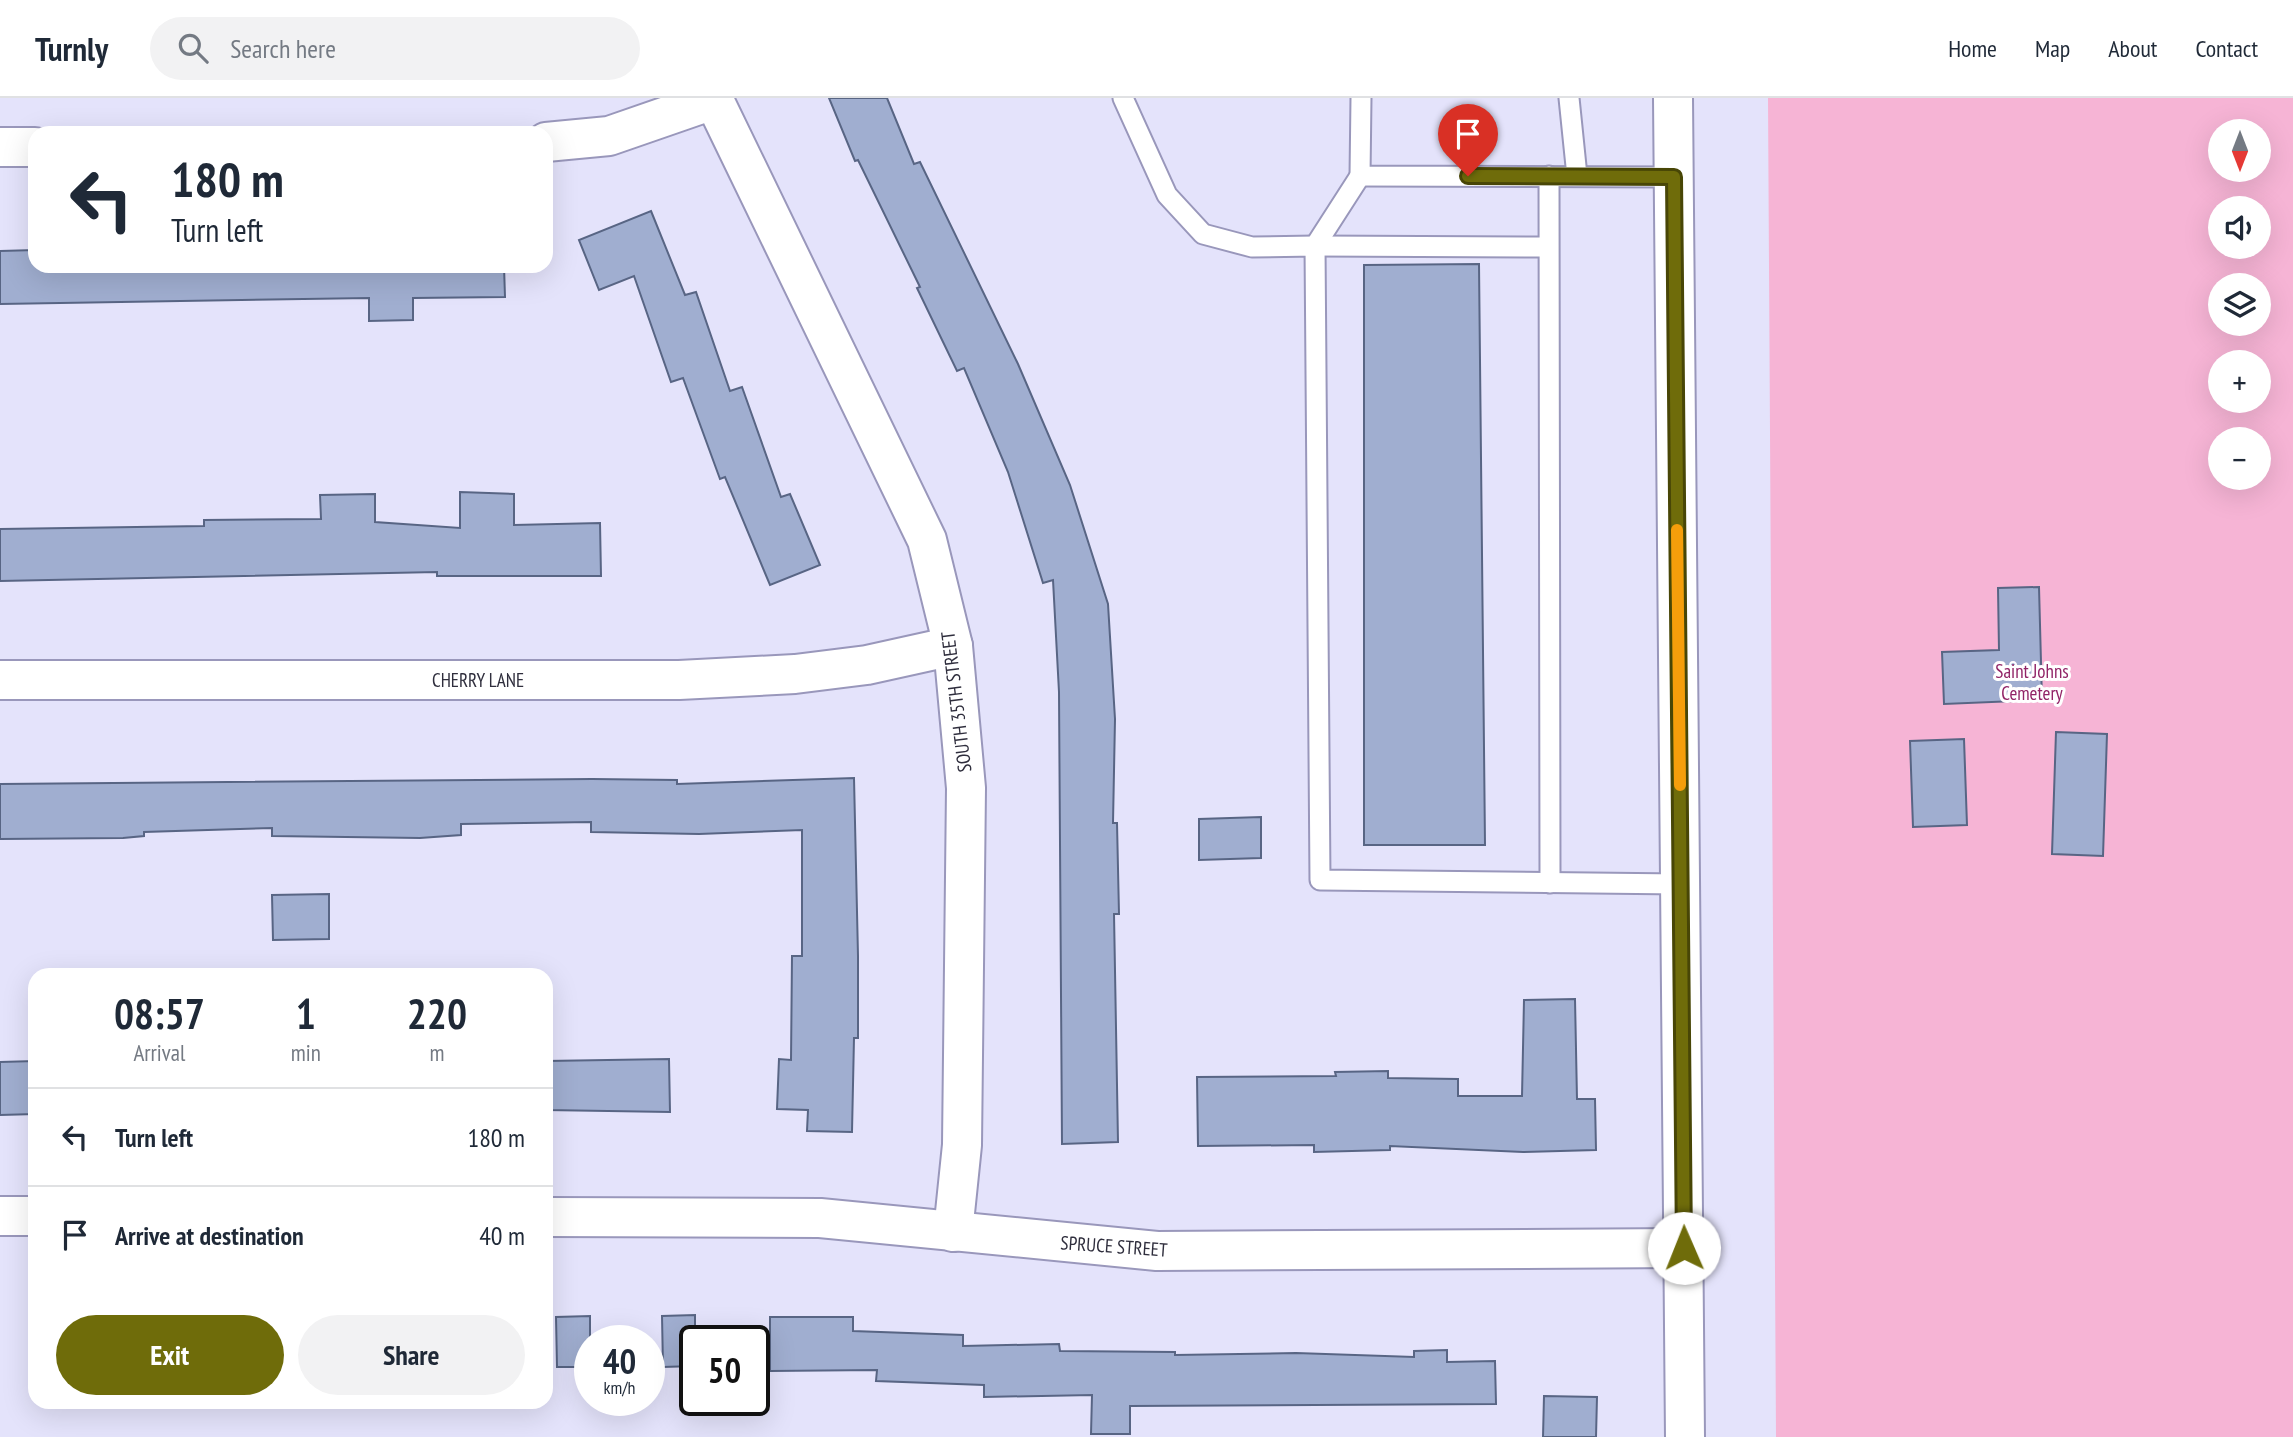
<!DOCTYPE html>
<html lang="en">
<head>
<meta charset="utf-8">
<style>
  body { margin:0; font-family:"PT Sans Narrow",sans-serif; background:#f2f2f3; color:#1f2937; height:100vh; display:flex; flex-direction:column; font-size:26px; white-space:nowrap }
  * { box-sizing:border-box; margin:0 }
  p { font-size:23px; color:#747a83 }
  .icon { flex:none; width:38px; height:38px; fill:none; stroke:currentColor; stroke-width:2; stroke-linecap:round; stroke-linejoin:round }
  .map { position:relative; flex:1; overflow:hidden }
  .sheet { position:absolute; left:28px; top:870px; width:525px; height:441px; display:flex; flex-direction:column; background:#fff; border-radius:21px; box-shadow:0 7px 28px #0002 }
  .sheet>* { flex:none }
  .banner { position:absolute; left:28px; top:28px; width:525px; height:147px; border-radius:21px; box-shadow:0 7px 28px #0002; background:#fff; color:#1f2937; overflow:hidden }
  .needle { width:46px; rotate:180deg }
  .buttons { position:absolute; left:2208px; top:21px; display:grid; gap:14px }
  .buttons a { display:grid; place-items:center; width:63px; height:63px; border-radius:50%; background:#fff; box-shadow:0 7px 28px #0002; font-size:35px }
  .speed { position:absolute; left:574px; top:1227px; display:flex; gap:14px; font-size:35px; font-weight:700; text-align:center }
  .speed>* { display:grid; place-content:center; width:91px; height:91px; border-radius:50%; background:#fff; box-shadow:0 7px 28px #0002; line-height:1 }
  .speed small { font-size:18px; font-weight:400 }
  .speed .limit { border:4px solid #111; border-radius:10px; background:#fff; color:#111 }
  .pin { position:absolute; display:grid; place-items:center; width:60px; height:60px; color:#fff; margin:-72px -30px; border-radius:50% 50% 50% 0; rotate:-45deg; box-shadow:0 0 7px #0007 }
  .pin .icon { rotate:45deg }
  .me { position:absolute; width:77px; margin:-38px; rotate:359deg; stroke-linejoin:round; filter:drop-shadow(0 0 5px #0008) }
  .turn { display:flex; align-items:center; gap:24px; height:147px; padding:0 28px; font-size:32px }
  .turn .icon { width:91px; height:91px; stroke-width:2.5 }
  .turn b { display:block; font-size:49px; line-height:60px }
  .eta { display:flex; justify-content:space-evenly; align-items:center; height:119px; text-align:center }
  .eta b { font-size:42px; font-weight:700; line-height:49px }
  .action { display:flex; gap:14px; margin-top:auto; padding:14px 28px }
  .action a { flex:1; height:80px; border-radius:42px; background:#6f6c0a; color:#fff; font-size:28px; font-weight:700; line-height:80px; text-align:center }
  .action a+a { background:#f2f2f3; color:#1f2937 }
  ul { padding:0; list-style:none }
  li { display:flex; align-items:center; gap:21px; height:98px; padding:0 28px; border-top:2px solid #e0e1e3 }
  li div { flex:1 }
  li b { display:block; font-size:26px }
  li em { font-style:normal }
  header { display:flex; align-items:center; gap:42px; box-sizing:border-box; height:98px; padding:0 35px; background:#fff; border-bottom:2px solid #e0e1e3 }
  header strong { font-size:33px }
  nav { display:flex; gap:38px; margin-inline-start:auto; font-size:24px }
  .search { width:490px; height:63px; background:#f2f2f3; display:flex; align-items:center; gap:18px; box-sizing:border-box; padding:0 24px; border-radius:38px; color:#747a83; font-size:26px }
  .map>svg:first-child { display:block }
</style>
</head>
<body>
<header>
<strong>Turnly</strong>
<div class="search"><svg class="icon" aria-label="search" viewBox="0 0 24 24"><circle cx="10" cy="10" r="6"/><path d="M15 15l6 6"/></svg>Search here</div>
<nav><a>Home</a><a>Map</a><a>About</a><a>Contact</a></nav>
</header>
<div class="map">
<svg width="2293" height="1339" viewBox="0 0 2293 1339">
  <rect width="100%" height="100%" fill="#e4e3fb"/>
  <path fill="#f6b4d5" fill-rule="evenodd" d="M1768,0H2293V1339H1776ZM2221,33H2259V72H2221ZM2221,110H2259V149H2221ZM2221,187H2259V226H2221ZM2221,264H2259V303H2221ZM2221,341H2259V380H2221Z"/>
  <g fill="#a0aed0" stroke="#586584" stroke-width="2">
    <path d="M829,0H887L914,66L920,64L1018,266L1070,387L1108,506L1115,621L1113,725H1117L1119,816H1114L1118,1044L1062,1046L1059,594L1053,482L1043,485L1008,374L964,270L957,273L917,190L920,189L858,62L855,63Z"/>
    <path d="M651,113L685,197L696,194L730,293L742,289L781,399L790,396L820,467L770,487L725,379L720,381L683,280L671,284L634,178L599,192L579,142Z"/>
    <path d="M35,152V168H504L505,199L413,200V222L369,223V200L0,206V153Z"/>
    <path d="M1479,166L1485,747H1364V167Z"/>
    <path d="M460,394L514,396V427L600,425L601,478H437V474L0,483V431L204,428V422L321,421L320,397L375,396V424L460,430Z"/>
    <path d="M2039,489L2042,602L1944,606L1942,554L1999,552L1998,490Z"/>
    <path d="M2056,634L2107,636L2103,758L2052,756Z"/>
    <path d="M1964,641L1967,727L1913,729L1910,643Z"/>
    <path d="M854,680L858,858V940H854L852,1034L807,1033L808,1012L777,1011L779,961L791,962L792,858H802V732L699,736L591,734V724L461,726V737L420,740L272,738V730L144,734V738L123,740L0,741V686L592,681L677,682V686Z"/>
    <path d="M1261,719V760L1199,762V721Z"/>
    <path d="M329,796V841L273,842L272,797Z"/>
    <path d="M1575,901L1577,1001H1595L1596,1052L1523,1054L1390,1048V1052L1314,1054V1047L1198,1048L1197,979L1336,978L1335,974L1388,973V980L1458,981V998H1522L1524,902Z"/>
    <path d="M669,961L670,1014L546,1012V963Z"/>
    <path d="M35,963V1016L0,1017V964Z"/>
    <path d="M695,1217V1268L663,1269L662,1218Z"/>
    <path d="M590,1218V1269H557L556,1219Z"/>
    <path d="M770,1219H853V1233L963,1237V1248L1059,1246L1060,1253L1175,1254V1257L1296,1255L1414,1259V1253L1447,1252V1264L1495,1263L1496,1306L1130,1308V1336H1091L1092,1297L984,1299V1287L876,1283L877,1272L770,1273Z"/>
    <path d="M1544,1298L1597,1299L1596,1339H1543Z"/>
  </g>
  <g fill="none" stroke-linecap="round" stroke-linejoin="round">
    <defs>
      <g id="lane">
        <path d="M1123,0L1167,97L1203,136L1252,149L1315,148L1320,782L1681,786"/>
        <path d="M1361,0L1360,78L1674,79"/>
        <path d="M1569,0L1577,78"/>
        <path d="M1549,78L1550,785"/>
        <path d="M1315,148L1548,149"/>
        <path d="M1315,148L1360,78"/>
      </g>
      <g id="street">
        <path d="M713,0L927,442L953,548L966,690L962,1047L953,1134"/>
        <path d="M546,44L609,38L713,2"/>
        <path d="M0,49H35"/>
        <path d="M0,582H679L795,576L867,567L953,548"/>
        <path d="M0,1118H35"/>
        <path d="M546,1119L820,1120L1157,1153L1684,1150"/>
      </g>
      <path id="secondary" d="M1673,0L1685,1339"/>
    </defs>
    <use href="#lane" stroke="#9997bb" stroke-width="23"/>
    <use href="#street" stroke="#9997bb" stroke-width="42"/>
    <use href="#secondary" stroke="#9997bb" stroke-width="42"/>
    <use href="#lane" stroke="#fff" stroke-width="19"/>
    <use href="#street" stroke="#fff" stroke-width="38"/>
    <use href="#secondary" stroke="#fff" stroke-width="38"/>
  </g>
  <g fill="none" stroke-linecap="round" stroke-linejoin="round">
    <defs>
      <path id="route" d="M1468,78L1674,79L1684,1150"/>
    </defs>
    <use href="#route" stroke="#484606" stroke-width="18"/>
    <use href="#route" stroke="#6f6c0a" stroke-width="12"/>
    <path stroke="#f59e0b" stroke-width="12" d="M1677,432L1680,687"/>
  </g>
  <g text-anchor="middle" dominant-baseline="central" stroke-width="6" stroke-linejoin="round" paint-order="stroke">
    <g font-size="19" fill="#912467" stroke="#fff">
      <text x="2032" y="573">Saint Johns<tspan x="2032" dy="22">Cemetery</tspan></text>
    </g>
    <g font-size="19" fill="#2f2e3d" stroke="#fff">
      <text x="478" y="582">CHERRY LANE</text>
      <text transform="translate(956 604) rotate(-97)">SOUTH 35TH STREET</text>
      <text transform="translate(1114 1148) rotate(4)">SPRUCE STREET</text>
    </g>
  </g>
</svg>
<div class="buttons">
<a><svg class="needle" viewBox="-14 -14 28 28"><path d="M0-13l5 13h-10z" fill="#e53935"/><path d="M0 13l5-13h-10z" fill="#747a83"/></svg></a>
<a><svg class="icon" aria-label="sound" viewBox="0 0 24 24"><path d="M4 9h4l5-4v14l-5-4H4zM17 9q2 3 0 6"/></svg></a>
<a><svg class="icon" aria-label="layers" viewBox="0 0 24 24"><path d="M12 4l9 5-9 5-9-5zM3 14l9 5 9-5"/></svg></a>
<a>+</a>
<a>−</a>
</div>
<div class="speed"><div>40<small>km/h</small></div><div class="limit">50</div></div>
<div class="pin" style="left:1468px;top:78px;background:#d93025"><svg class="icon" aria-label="arrive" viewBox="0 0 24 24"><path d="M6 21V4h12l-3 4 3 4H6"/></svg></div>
<svg class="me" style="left:1684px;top:1150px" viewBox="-20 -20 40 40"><circle r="19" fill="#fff"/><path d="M0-13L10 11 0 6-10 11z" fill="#6f6c0a"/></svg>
<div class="banner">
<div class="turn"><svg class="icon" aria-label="left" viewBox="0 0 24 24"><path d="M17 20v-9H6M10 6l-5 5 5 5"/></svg><div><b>180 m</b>Turn left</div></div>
</div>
<section class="sheet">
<div class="eta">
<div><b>08:57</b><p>Arrival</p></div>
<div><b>1</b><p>min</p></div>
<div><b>220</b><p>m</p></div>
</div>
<ul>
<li><svg class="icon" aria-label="left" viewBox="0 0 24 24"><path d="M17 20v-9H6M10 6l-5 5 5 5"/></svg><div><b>Turn left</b></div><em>180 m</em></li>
<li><svg class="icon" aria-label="arrive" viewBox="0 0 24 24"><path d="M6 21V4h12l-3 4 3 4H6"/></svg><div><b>Arrive at destination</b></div><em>40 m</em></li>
</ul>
<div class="action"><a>Exit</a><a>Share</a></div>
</section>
</div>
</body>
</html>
